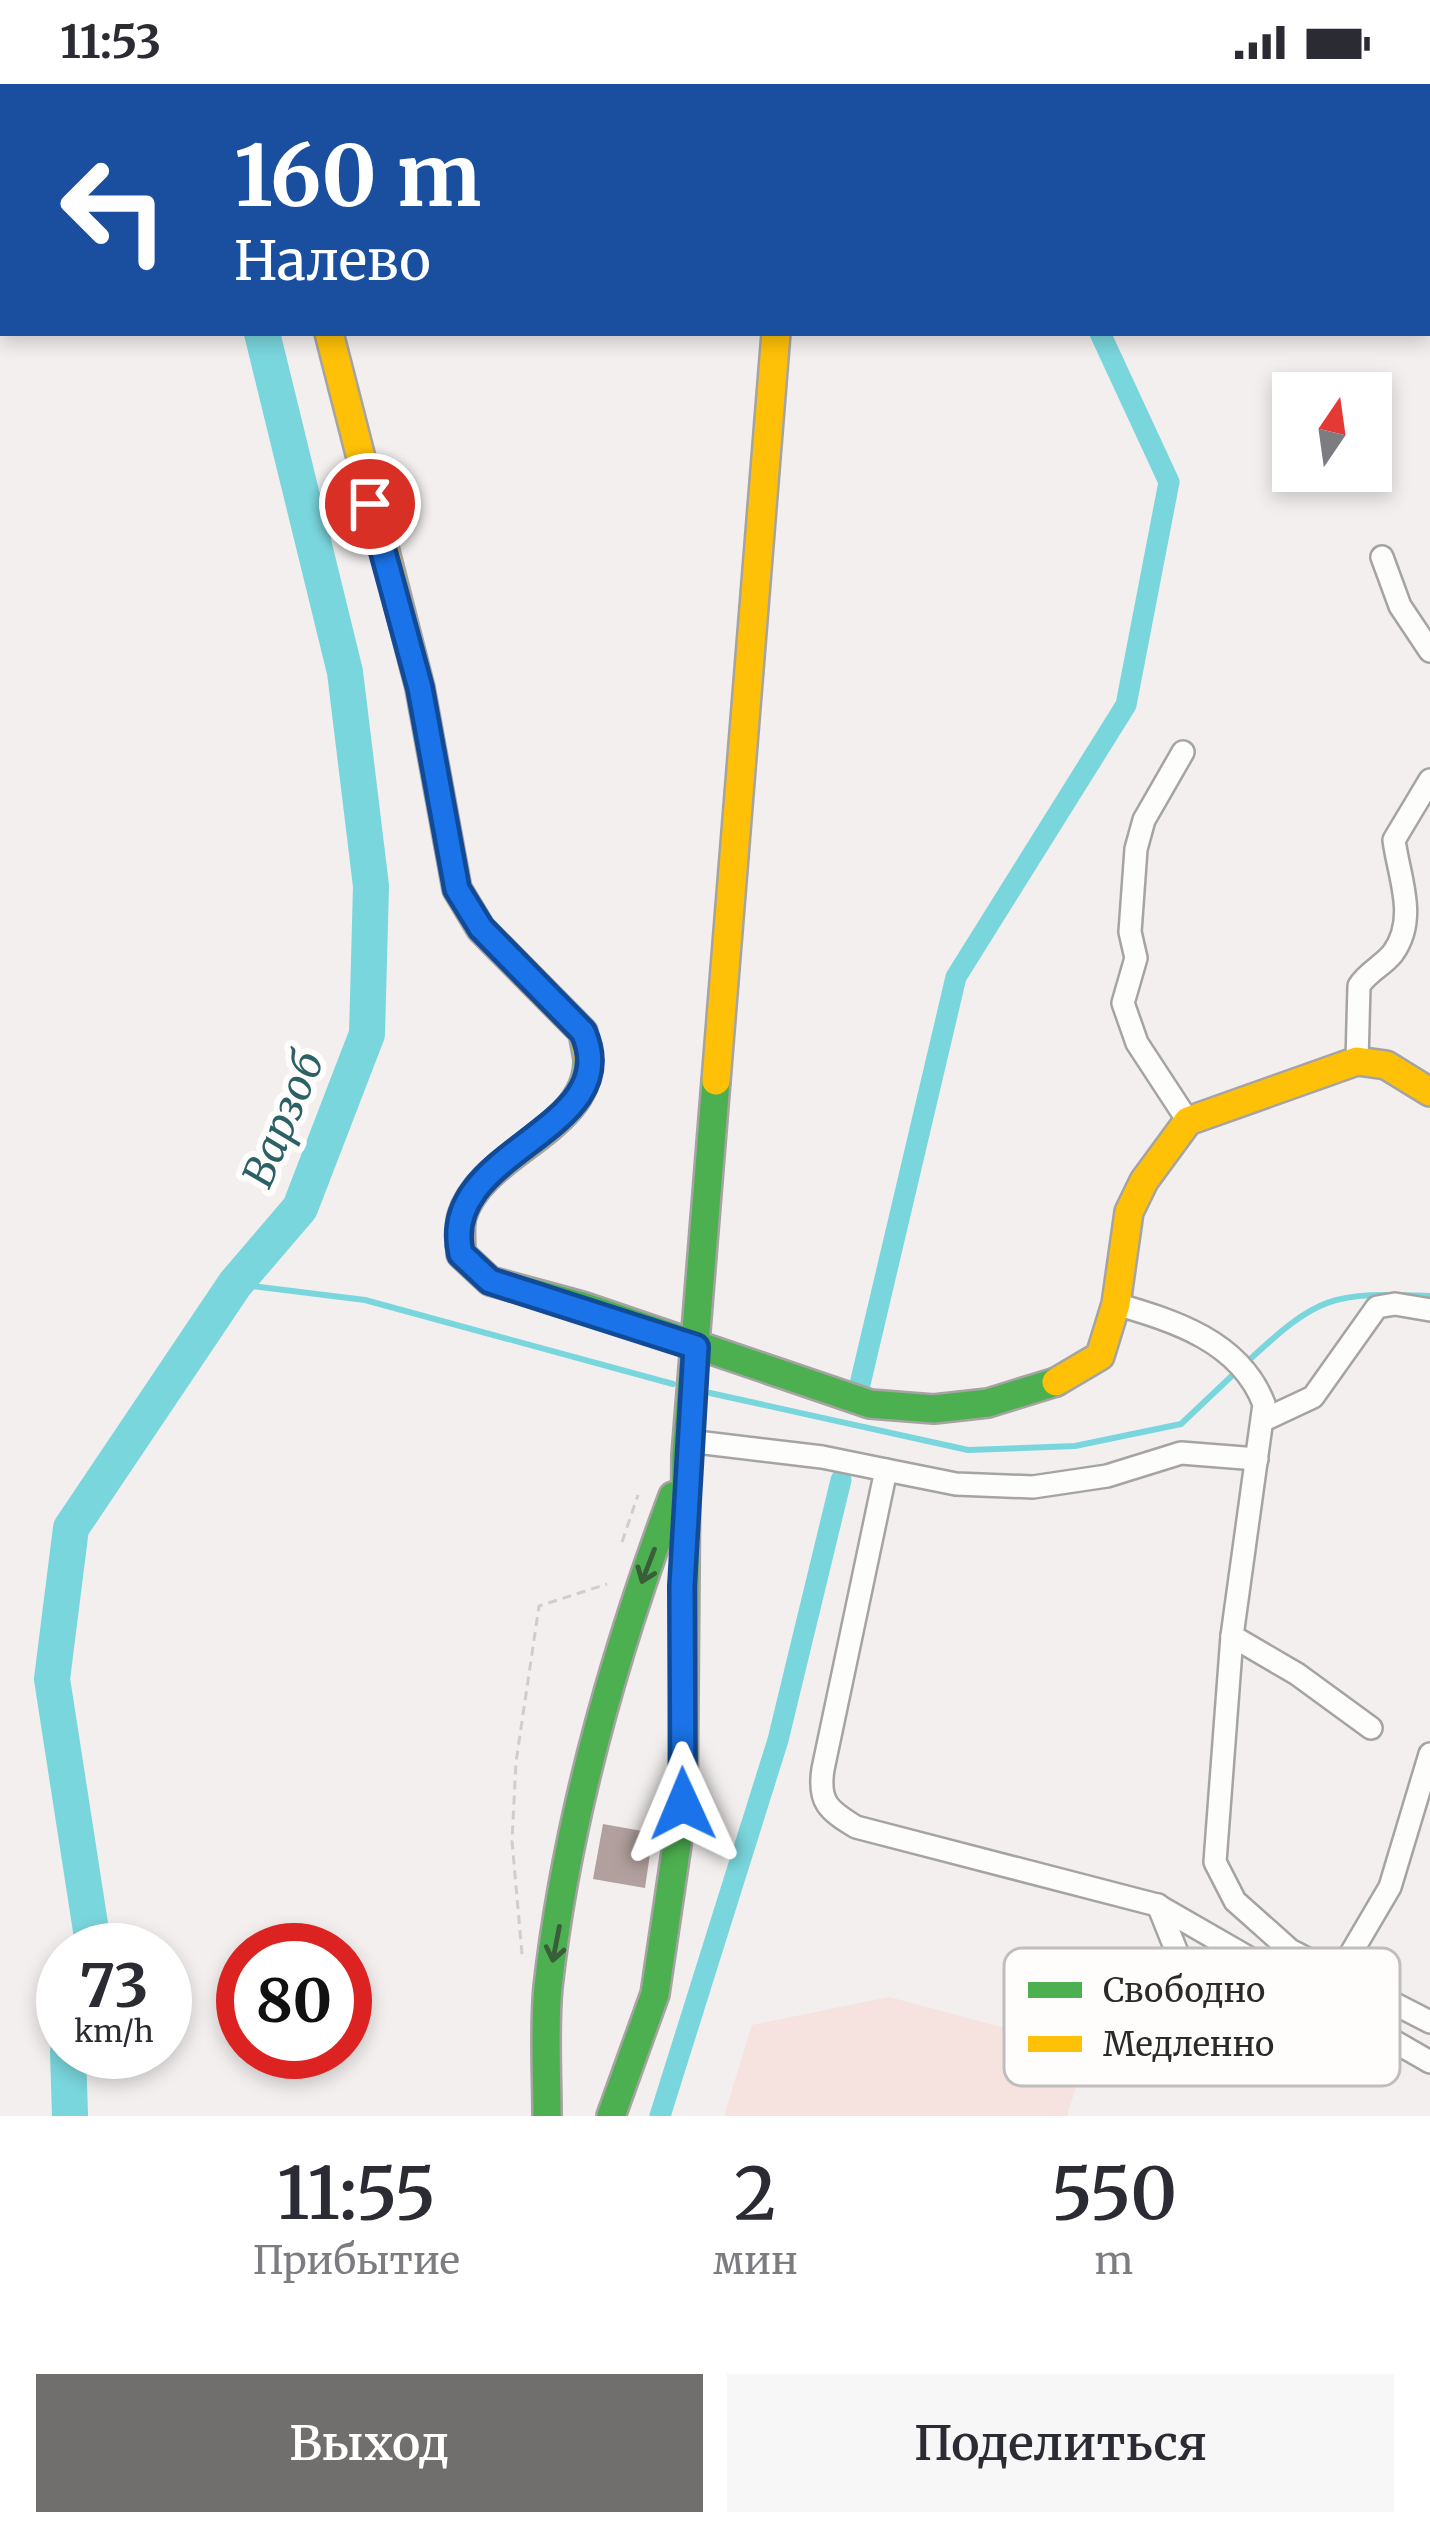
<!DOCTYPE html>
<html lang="ru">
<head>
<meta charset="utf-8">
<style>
  body { margin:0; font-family:Merriweather,serif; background:#f7f7f7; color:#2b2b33; height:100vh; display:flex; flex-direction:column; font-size:45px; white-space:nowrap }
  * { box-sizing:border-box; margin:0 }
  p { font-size:39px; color:#7c7c81 }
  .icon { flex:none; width:66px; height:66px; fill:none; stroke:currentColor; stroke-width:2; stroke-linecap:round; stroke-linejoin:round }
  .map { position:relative; height:2032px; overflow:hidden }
  .side { display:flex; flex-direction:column; background:#fff; flex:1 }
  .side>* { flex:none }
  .guide { position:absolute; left:0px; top:0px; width:1431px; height:252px; box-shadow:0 6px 18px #0003; background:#1a4fa0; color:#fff; overflow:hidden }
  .needle { width:78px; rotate:13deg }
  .controls { position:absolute; left:1272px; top:288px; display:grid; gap:24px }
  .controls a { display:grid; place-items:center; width:120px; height:120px; border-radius:0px; background:#fff; box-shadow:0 6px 18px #0003; font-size:60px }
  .speed { position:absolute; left:36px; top:1839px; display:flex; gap:24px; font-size:60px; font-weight:700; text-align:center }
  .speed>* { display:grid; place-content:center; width:156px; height:156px; border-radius:50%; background:#fff; box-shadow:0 6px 18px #0003; line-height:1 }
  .speed small { font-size:30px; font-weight:400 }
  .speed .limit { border:18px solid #d22; background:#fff; color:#111 }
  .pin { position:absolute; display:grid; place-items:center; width:102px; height:102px; color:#fff; margin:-51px; border:6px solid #fff; border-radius:50%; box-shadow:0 3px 12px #0007 }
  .me { position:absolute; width:132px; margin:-66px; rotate:359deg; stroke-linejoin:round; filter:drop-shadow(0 0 9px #0008) }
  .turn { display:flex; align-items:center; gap:42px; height:252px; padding:0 36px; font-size:54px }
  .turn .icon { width:156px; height:156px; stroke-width:2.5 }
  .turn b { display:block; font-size:84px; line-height:102px }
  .eta { display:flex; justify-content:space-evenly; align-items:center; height:204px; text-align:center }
  .eta b { font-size:72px; font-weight:600; line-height:84px }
  .button { display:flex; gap:24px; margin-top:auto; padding:24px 36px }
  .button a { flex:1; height:138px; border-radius:0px; background:#716e6e; color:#fff; font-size:48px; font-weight:600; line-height:138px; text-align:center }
  .button a+a { background:#f7f7f7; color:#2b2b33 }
  .status { display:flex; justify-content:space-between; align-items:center; height:84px; padding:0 60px; background:#fff; direction:ltr }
  .status svg { height:33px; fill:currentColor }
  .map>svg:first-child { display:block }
</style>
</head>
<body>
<div class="status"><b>11:53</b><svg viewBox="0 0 49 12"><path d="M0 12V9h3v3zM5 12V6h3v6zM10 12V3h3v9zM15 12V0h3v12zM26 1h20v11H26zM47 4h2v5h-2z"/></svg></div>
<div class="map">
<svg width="1430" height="2032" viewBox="0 0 1430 2032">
  <rect width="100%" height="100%" fill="#f2efee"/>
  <path fill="#f6e2de" d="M889,1913L1087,1966L1067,2032H724L752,1941Z"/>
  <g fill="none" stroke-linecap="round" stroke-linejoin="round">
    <g stroke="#7ad6dd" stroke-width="6">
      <path d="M235,1200L365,1216L673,1300"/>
      <path d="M1247,1278C1319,1211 1332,1208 1430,1212"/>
      <path d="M710,1309L968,1366L1075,1362L1181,1340L1237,1287"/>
    </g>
    <g stroke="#7ad6dd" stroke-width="21">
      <path d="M1005,3L1006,0"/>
      <path d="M857,1313L956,893L1126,621L1169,398L1100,249"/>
      <path d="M660,2032L778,1656L841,1396"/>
    </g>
    <g stroke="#7ad6dd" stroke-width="36">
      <path d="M218,0V3"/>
      <path d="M94,1866L52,1595L71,1444L235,1200L300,1124L367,950L371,802L345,588L262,249"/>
      <path d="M68,1968L70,2032"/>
    </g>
  </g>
  <path fill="#b1a09d" d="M603,1740L653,1749L645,1804L593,1795Z"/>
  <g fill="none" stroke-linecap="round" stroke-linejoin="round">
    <defs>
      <g id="street">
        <path d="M983,0V3"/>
        <path d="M1177,0L1179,3"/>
        <path d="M1083,3L1084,0"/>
        <path d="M1428,94H1430"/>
        <path d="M1382,473L1400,522L1430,567"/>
        <path d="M1183,668L1144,736L1136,765L1130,848L1136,874L1123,919L1137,959L1188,1037"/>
        <path d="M1357,977L1359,902C1367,888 1383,882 1393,869C1418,834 1399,794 1394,756L1430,696"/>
        <path d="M1116,1220C1174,1237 1240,1257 1264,1320L1232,1552L1215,1778L1235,1817L1290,1866L1430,1938"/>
        <path d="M1264,1336L1313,1313L1377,1223L1395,1220L1430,1226"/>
        <path d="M688,1357L822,1373L886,1386L823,1685C818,1718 828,1726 856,1743L1157,1821L1430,1978"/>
        <path d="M886,1386L956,1400L1033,1403L1107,1392L1181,1369L1257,1375"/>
        <path d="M1232,1552L1297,1590L1371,1644"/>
        <path d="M1158,1821L1188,1896L1191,1961"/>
        <path d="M1337,1893L1390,1803L1430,1670"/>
      </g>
      <g id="fast">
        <path d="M796,0V3"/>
        <path d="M588,975C590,1047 482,1067 462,1132C459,1143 461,1158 461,1170L490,1197L582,1222L870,1320L934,1325L988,1319L1056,1298"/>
        <path d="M547,2032C547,1990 544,1945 548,1903C567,1734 614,1570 673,1412"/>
        <path d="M611,2032L655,1910L683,1720L686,1371L716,997"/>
      </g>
      <g id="slow">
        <path d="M329,249L420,604L457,805L481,845L583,948L588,975"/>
        <path d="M716,997L776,249"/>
        <path d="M1056,1298L1100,1272L1116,1220L1129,1128L1144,1097L1188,1037L1357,977L1386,981L1430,1008"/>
      </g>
    </defs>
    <use href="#street" stroke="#a6a4a3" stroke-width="26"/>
    <use href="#fast" stroke="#a6a4a3" stroke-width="32"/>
    <use href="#slow" stroke="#a6a4a3" stroke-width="32"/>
    <g stroke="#cfcece" stroke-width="3" stroke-dasharray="9 6" stroke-linecap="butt">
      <path d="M622,1458L638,1411"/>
      <path d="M522,1870L512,1757L516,1678L539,1522L607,1500"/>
    </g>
    <use href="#street" stroke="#fdfdfc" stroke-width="21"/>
    <use href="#fast" stroke="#4caf50" stroke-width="27"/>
    <use href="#slow" stroke="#ffc107" stroke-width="27"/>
  </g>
  <defs><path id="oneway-shaft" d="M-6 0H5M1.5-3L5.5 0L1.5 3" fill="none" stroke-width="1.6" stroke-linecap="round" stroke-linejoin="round" transform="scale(3)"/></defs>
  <g stroke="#385f39">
    <use href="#oneway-shaft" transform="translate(648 1482) rotate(111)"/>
    <use href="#oneway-shaft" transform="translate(556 1860) rotate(101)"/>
  </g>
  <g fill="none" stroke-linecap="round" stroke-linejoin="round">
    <defs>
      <path id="route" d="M370,420L420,604L457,805L481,844L583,948C628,1048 436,1065 461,1170L490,1197L696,1263L682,1502L683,1720"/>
    </defs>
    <use href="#route" stroke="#114b97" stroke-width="30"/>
    <use href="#route" stroke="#1a73e8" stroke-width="21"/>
  </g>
  <g text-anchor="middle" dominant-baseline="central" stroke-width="12" stroke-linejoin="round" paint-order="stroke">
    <g font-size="42" font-style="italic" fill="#2b6165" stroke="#fffcfc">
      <text transform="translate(283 1035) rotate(-67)">Варзоб</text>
    </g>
  </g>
  <rect x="1004" y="1864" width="396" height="138" rx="18" fill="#fffcfc" stroke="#bfbdbd" stroke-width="3"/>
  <rect x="1028" y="1898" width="54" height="16" fill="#4caf50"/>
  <rect x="1028" y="1952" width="54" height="16" fill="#ffc107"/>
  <g font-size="33" fill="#2b2929">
    <text x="1103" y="1918">Свободно</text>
    <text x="1103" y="1972">Медленно</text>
  </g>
</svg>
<div class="controls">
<a><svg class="needle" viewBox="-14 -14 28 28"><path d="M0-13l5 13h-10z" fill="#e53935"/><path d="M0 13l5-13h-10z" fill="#7c7c81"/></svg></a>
</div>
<div class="speed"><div>73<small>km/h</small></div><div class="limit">80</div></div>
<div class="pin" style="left:370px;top:420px;background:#d93025"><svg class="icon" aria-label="arrive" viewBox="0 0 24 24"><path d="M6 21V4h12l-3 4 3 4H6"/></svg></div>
<svg class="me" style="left:683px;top:1720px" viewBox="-20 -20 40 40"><path d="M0-17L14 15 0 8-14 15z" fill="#1a73e8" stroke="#fff" stroke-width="4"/></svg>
<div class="guide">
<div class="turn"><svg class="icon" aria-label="left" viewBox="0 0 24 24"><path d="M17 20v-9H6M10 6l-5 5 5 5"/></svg><div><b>160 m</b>Налево</div></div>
</div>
</div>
<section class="side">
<div class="eta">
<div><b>11:55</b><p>Прибытие</p></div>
<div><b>2</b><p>мин</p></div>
<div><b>550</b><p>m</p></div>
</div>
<div class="button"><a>Выход</a><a>Поделиться</a></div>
</section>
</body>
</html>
